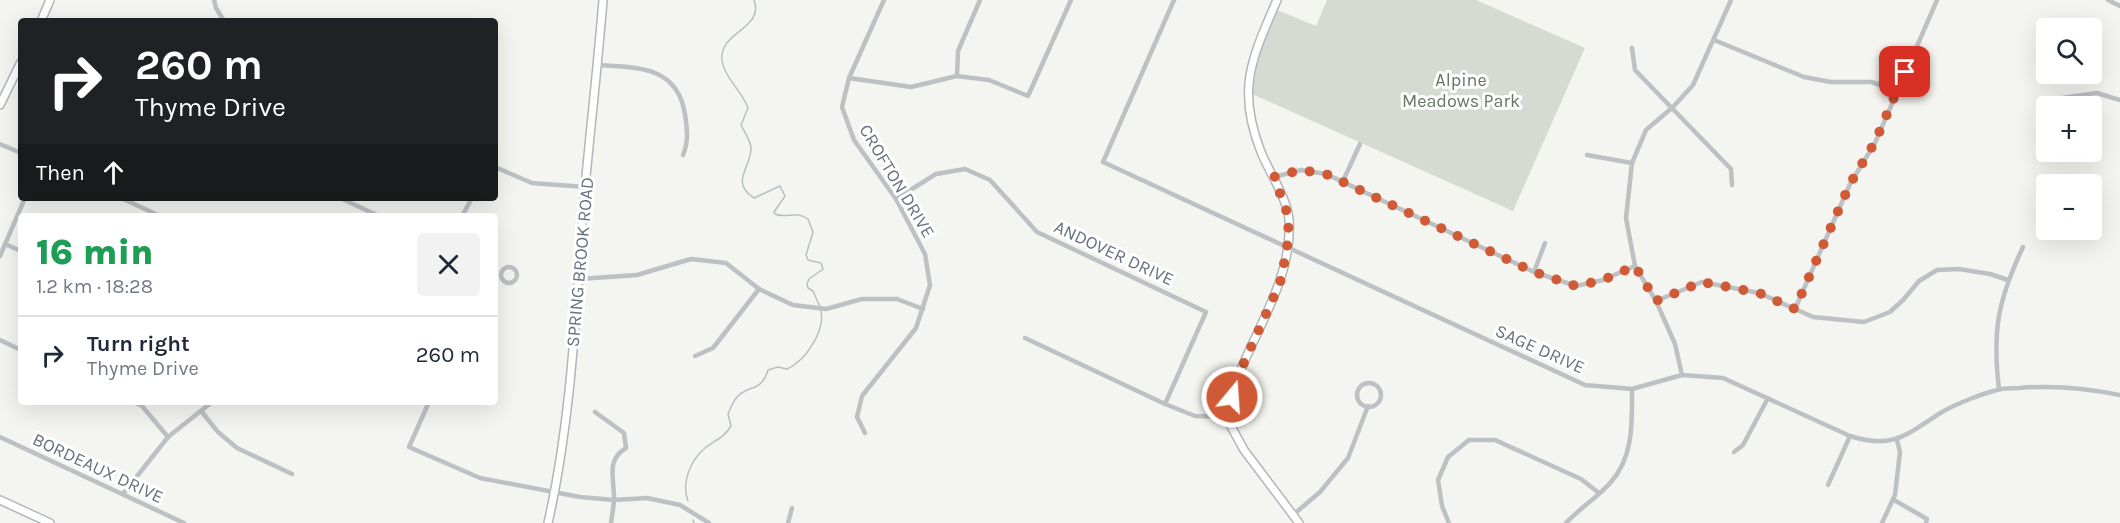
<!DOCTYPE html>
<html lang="en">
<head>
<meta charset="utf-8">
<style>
  body { margin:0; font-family:Karla,sans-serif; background:#f2f2f3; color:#1f2937; height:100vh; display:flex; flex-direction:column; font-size:22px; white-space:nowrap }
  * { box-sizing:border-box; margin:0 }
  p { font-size:20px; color:#747a83 }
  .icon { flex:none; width:33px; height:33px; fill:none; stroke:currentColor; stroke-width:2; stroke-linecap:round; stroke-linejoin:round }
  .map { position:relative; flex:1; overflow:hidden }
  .panel { position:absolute; left:18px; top:213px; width:480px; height:192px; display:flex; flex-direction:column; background:#fff; border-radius:6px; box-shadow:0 6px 24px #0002 }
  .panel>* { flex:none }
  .guide { position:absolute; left:18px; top:18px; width:480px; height:183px; border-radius:6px; box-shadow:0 6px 24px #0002; background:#202124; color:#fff; overflow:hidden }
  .tools { position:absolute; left:2036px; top:18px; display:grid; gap:12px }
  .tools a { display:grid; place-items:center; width:66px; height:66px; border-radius:6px; background:#fff; box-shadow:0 6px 24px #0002; font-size:30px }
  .pin { position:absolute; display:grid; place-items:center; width:51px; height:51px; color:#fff; margin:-26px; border-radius:12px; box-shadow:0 3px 9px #0006 }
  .me { position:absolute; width:66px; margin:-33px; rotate:18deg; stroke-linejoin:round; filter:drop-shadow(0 0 4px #0008) }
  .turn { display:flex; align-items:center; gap:21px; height:126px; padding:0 18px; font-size:27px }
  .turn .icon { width:78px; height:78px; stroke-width:2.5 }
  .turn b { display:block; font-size:42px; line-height:51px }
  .then { display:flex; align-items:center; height:57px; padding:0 18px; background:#0003; gap:12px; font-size:22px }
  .round { display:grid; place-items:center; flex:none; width:63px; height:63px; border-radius:6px; background:#f2f2f3 }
  .summary { display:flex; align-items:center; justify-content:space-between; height:102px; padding:0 18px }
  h1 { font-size:36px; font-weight:800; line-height:45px; color:#1e9e55 }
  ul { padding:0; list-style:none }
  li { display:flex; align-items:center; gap:18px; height:78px; padding:0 18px; border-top:2px solid #e0e1e3 }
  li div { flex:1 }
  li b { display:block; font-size:22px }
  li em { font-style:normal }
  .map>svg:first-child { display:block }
</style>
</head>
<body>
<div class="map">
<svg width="2120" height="523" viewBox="0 0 2120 523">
  <rect width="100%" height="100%" fill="#f4f4f0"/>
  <path fill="#d5dad2" d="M1327,0H1476L1585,48L1513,211L1252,94L1258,53L1277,10L1316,26Z"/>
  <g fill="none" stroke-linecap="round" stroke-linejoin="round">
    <g stroke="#b6c0c4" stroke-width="1.5">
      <path d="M754,0C765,29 719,31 722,60C724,77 742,91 748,108L741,125C744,131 750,140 751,147C752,167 729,182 754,198L780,186L785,196L774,212L775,214C786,219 796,210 808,219L813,232L806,255L808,260L821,263L823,269L809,279L807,284L808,288L813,291L820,307"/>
      <path d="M688,501C681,483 690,461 705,448C715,440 724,438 731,426L728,414C730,409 733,402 737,397C749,384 761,393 768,370L778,367L787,369C805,361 825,332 821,311"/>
      <path d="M693,520L694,523"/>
    </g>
    <defs>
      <g id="secondary">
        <path d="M1277,0C1252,58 1236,89 1261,152C1269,172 1287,198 1289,219C1293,275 1259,324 1239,374C1234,387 1230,403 1226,417L1244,450L1299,523"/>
        <path d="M41,21L50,0"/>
        <path d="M0,105L21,62"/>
        <path d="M0,500L50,523"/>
        <path d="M548,523C573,413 576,299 585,187C591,124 598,62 603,0"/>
      </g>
    </defs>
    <use href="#secondary" stroke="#b2b6ba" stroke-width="10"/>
    <g stroke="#bdc1c4" stroke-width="4.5">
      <path d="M214,0L216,8L224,21"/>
      <path d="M1174,0L1103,162L1585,385L1632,389L1682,375L1723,378L1850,436C1894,450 1907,434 1942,412C1956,404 1981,394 1997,390C2004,388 2013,388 2020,388C2054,385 2086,388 2120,395"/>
      <path d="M2108,0L2120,6"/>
      <path d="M1714,40L1804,77L1831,82H1871L1897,90"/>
      <path d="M1632,48L1635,70L1731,169L1732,185"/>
      <path d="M598,65C637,68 677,65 685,114C687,128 689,141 683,155"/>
      <path d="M957,76L958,51L980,0"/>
      <path d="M849,78L911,87L957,76L989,80L1028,96L1071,0"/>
      <path d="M2062,98L2097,93L2120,100"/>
      <path d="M0,144L21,153"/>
      <path d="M1587,155L1632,163"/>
      <path d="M495,167L532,183L585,187"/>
      <path d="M1274,177L1301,170L1326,174L1534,272L1576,286L1603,280L1635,266L1656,301L1675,344L1682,375"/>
      <path d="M1343,181L1360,144"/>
      <path d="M121,198L160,216"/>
      <path d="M340,198L379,216"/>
      <path d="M896,199L936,174L965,169L990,180L1037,232L1206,312L1165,404"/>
      <path d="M462,216L472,198"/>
      <path d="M5,244L21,251"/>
      <path d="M0,256L25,198"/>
      <path d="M1635,266L1626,218L1632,163L1646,130L1673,107L1693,85L1731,0"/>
      <circle cx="509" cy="275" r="8"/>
      <path d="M1534,272L1545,243"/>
      <path d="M579,279L637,275L691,259L726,263L759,289L793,305L826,309L862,299H897L923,309"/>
      <path d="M1656,301L1702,282L1759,293L1813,317L1864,322L1890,312L1904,299L1919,281L1937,270L1959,269L1990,274L2008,280"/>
      <path d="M1795,309L1850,184L1875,143L1937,0"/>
      <path d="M1025,338L1165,404L1195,416L1226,417"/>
      <path d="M0,340L21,350"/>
      <path d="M695,356L713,348L759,289"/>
      <circle cx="1369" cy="395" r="12"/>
      <path d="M1999,389C1992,331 1998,300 2023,247"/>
      <path d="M134,402L142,406L168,437"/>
      <path d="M429,402L409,447L480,478L580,497L614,500L647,498L680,505L709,523"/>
      <path d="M201,411L218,432L237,448L292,474"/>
      <path d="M595,412L624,433L626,448C606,460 614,478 614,498C614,506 612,515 611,523"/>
      <path d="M865,433L857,417L862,396L916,328L930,285L925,254L896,199L854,140L842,107L849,78L884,0"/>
      <path d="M0,437L184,523"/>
      <path d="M1734,452L1743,445L1768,398"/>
      <path d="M1828,485L1850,436"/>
      <path d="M123,494L168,437L212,402"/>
      <path d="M1894,500L1927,519L1926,523"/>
      <path d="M1293,515L1320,492L1348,458L1368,406"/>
      <path d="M788,523L792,508"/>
      <path d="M1449,523L1442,506L1438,480L1448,457L1469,440H1495L1581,479L1599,493"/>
      <path d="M1566,523C1580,508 1598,497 1611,482C1634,456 1632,421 1632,389"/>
      <path d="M1882,523L1895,495L1900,452L1897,440"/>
    </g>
    <use href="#secondary" stroke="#fff" stroke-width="7"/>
  </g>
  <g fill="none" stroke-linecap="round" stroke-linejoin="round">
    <path stroke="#cf5a35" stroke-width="10" stroke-dasharray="0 18" d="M1232,397L1238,376L1280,283L1287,249L1289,218L1274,177L1301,170L1326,174L1534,272L1576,286L1603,280L1635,266L1656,301L1702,282L1759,293L1795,309L1850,184L1875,142L1905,72"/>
  </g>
  <g text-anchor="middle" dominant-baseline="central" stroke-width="6" stroke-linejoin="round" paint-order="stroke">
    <g font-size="18" fill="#687664" stroke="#fff">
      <text x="1461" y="80">Alpine<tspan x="1461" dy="21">Meadows Park</tspan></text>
    </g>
    <g font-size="18" fill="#66737e" stroke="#fff">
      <text transform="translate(897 181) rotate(59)">CROFTON DRIVE</text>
      <text transform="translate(1114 253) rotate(25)">ANDOVER DRIVE</text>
      <text transform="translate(580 262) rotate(-85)">SPRING BROOK ROAD</text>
      <text transform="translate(1540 349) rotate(24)">SAGE DRIVE</text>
      <text transform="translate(98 468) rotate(25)">BORDEAUX DRIVE</text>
    </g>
  </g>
</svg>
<div class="tools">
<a><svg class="icon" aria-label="search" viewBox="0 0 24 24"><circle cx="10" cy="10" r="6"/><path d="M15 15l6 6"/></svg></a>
<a>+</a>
<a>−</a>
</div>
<div class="pin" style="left:1905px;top:72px;background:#d93025"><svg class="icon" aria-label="arrive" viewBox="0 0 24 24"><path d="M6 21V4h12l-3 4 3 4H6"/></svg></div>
<svg class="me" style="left:1232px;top:397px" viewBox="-20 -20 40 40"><circle r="17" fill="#cf5a35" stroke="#fff" stroke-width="3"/><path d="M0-11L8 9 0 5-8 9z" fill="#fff"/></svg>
<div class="guide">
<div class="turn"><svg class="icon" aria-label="right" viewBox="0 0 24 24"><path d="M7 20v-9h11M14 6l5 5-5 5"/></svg><div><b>260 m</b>Thyme Drive</div></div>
<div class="then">Then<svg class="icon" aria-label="ahead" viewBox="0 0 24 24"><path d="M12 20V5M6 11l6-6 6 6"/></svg></div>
</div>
<section class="panel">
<div class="summary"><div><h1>16 min</h1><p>1.2 km · 18:28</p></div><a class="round"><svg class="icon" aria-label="close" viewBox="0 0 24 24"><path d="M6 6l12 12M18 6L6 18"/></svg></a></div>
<ul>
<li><svg class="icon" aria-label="right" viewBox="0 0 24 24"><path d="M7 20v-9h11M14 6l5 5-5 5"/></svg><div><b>Turn right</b><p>Thyme Drive</p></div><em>260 m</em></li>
</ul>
</section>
</div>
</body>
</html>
